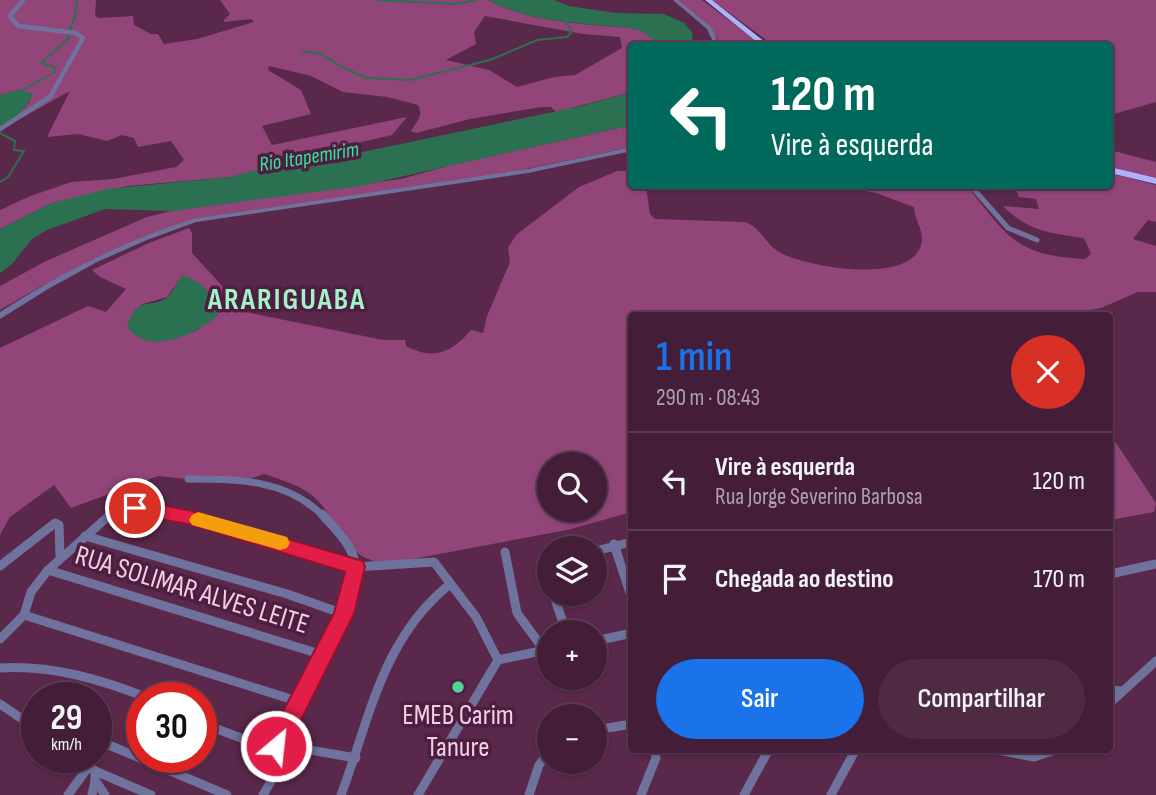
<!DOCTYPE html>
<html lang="pt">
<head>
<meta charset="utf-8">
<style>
  body { margin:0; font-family:"Sofia Sans Condensed",sans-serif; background:#4e2b43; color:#f1f3f6; height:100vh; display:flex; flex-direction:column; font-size:26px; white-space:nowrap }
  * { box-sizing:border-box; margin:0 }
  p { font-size:23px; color:#afa2ae }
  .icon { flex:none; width:38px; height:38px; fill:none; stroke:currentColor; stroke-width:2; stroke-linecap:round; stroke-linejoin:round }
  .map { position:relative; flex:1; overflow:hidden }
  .details { position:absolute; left:628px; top:312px; width:485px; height:441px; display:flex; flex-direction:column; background:#441e38; border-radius:7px; box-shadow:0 2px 5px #0004,0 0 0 2px #5c3c53 }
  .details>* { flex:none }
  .guide { position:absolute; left:628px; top:42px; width:485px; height:147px; border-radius:7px; box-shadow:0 2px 5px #0004,0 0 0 2px #5c3c53; background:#00695c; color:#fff; overflow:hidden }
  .buttons { position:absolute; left:537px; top:452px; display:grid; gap:14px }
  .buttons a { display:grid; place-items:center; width:70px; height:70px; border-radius:50%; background:#441e38; box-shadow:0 2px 5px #0004,0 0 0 2px #5c3c53; font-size:35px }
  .speed { position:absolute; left:21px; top:682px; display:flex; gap:14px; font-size:35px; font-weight:700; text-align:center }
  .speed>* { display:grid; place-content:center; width:91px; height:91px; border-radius:50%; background:#441e38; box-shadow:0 2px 5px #0004,0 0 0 2px #5c3c53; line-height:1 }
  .speed small { font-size:18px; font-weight:400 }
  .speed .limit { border:10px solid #d22; background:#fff; color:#111 }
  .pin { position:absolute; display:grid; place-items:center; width:60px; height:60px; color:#fff; margin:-30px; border:4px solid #fff; border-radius:50%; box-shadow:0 2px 7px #0007 }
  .me { position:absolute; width:77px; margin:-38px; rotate:28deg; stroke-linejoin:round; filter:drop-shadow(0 0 5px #0008) }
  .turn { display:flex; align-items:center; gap:24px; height:147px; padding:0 28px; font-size:32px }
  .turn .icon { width:91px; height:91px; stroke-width:2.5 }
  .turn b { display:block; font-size:49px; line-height:60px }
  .round { display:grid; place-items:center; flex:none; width:74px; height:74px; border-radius:37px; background:#4e2b43 }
  .overview { display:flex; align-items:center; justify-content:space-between; height:119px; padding:0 28px }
  h1 { font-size:42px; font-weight:600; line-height:52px; color:#1a73e8 }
  .button { display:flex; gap:14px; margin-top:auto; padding:14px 28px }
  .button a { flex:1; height:80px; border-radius:42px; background:#1a73e8; color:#fff; font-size:28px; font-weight:600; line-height:80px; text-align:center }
  .button a+a { background:#4e2b43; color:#f1f3f6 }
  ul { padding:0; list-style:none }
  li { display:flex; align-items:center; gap:21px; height:98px; padding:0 28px; border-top:2px solid #5c3c53 }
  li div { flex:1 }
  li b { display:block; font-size:26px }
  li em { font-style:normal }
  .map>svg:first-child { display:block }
</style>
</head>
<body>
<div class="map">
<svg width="1156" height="795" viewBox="0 0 1156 795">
  <rect width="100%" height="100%" fill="#5a284a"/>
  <g fill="#914579" fill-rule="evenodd">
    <path d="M0,0H96L95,15L98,18L133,16L134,25L151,34H158L164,44L197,39L254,22L251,19L225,22L223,21L230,14L220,0H488C530,23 584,24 631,28L642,31L661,45L632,46V92L556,112L551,107H541L470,119L416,133L411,131C416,122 424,116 418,105L387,97L343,92L311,76L269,66L268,70L301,90L311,114L262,126L272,145L407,117L392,135L357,143L354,147L356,154L230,177L128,186L52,203L0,229V210L28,197L71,182L113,179L176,167L184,160L171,141L138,147L134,138L122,135L107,141L78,134L47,137L70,91L0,130L30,102L19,90L0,95ZM485,16L583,34L620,37L622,48L575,75L554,77L517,87L489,70L446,60L476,44L474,32Z"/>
    <path d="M677,0H702L762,45H722L709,27Z"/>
    <path d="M712,0H1156V102L1110,115V46L773,45Z"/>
    <path d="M632,125V147L493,176L202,219L145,238L40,287L0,310V286L46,261L147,217L183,208L401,179L451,165Z"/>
    <path d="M1110,150L1156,162V179L1110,167Z"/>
    <path d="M617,171H632V186H646L650,214L655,219L745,222C762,228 765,245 781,253C808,267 904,284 920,248C927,232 914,221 914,207L876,193L840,186H967C1007,236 1016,256 1085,259L1091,254L1084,238C1049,233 1029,232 1003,206L1039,209L1036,199L1019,197L1014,186H1110V173L1156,185V222L1148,220L1133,239L1156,246V292H1138L1101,308L1064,314L632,315V512L567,530L391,563C338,563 343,515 306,491C294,483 278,479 264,474L236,484L158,476L71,508L54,485L10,517L0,535V348L88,306L106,312L126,289L100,277L92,270L149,243L189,228L192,233V253L246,312L383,340H405L406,346C434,361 452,352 471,330L483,333L487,316L510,262L508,248L516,235L579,187ZM182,276L199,329L191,333L135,310L143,304L167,297ZM550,464H595V509H550Z"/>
    <path d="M1110,434L1156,503L1154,512L1110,520Z"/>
  </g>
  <g fill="#2b7151">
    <path d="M488,0H554L569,6L615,13L664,14L684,23L692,32L693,45H661L642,31L631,28C584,23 531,23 488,0Z"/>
    <path d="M19,90L33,94C27,110 14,118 0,126V95Z"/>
    <path d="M632,92V125L360,186L172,211L105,209L47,230L32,239L12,264L0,273V229L52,203L107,189L230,177L269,167L339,157L581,106Z"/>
    <path d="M182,275C203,282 213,293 218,315C197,334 147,358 127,326C138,294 149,310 166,298C174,292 176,283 182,275Z"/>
  </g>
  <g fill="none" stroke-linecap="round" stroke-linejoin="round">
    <g stroke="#2b7151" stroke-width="2">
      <path d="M376,0L456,4L476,0"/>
      <path d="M69,31L75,17L77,0"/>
      <path d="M303,51L322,54L340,66L367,78L410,80L490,60L537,40L567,37L572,31L566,23L567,19"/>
      <path d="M19,92L55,72L54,67L41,63L69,38L68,34"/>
      <path d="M0,133L15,141L14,150L24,151L8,177L0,182"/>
    </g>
    <path stroke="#6f729d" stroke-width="4.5" d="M0,129L50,97L83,38L76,33L18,26L10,16L23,0"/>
    <path stroke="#6f729d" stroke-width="5" d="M971,186L1008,228L1037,240"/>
    <g stroke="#6f729d" stroke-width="7">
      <path d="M188,479C236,479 287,479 323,516"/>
      <path d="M109,516C130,501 158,512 182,516"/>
    </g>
    <g stroke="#6f729d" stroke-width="9">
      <path d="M172,514L192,518L356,567L434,562L476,617L498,660"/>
      <path d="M85,536L287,594L344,614"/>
      <path d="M614,544L632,599"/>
      <path d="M595,551L632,542"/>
      <path d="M505,552L517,613L544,650"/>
      <path d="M0,566L55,523L59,525L60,557"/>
      <path d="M550,566L545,568L550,582"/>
      <path d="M48,570L323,655"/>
      <path d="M1110,574L1156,564"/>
      <path d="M553,593L566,632"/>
      <path d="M24,615L300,702"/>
      <path d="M0,639L24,615L31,592L48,570L111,514"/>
      <path d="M595,641L632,633"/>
      <path d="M0,668C52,665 100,679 148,698"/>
      <path d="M1110,690L1121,691"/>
      <path d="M1110,703L1156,661"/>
      <path d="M0,704L37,729"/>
      <path d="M201,723L241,738L356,758"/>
      <path d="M595,730L632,724"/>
      <path d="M109,745L227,795"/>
      <path d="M276,746C294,712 362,597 355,563C352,544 334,528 322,514"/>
      <path d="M992,749L1034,757L1058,749"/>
      <path d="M77,758L95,771V780L105,795"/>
      <path d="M95,771L151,795"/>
      <path d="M68,795L89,766"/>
      <path d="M92,795L95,781"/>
      <path d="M263,795L290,749"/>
      <path d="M341,795C370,718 382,639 449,585"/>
      <path d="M418,795L498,660L550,649"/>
      <path d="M529,795L539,765L550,751"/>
      <path d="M641,795L656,758L654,749"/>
      <path d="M744,795L769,749"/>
      <path d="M831,795L856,749"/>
    </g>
    <g fill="#6f729d" fill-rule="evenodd">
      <path d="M673,0H678L711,27L720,46H715L707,29Z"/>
      <path d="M632,147V151L528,173L196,222L147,240L97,262L48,289L0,319V312C61,273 124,241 193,219L528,169Z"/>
    </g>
    <g fill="#acb2fc" fill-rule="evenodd">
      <path d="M705,0H712L770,46H762Z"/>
      <path d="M1110,167L1156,178V184L1110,173Z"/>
    </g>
  </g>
  <path fill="#e11d48" stroke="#92132f" stroke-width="2" d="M135,500L192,511L363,561L365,567L354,614L284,754L276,757L268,754L265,746L334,613L345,572L192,525L129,513L126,508L129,503Z"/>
  <path fill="#f59e0b" d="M198,512L280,535L287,537L290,543L287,548L280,550L192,525L189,520L192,515Z"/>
  <circle fill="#50d398" stroke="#4e1d40" stroke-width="2.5" cx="458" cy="687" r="7"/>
  <g text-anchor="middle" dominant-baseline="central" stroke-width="7" stroke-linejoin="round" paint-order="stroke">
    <g font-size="21" font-style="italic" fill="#2de89f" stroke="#4e1d40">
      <text transform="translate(309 157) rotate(-9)">Rio Itapemirim</text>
    </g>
    <g font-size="28" fill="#f0d0e4" stroke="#4e1d40">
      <text transform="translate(192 590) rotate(17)">RUA SOLIMAR ALVES LEITE</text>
    </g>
    <g font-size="28" fill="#f0d0e4" stroke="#4e1d40">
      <text x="458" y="715">EMEB Carim<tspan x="458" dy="32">Tanure</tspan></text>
    </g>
    <g font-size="30" font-weight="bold" letter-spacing="2" fill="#a1f3c8" stroke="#4e1d40">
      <text x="287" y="300">ARARIGUABA</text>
    </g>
  </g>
</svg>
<div class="buttons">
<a><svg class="icon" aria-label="search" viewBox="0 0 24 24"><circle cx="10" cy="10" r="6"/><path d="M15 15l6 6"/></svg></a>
<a><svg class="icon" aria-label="layers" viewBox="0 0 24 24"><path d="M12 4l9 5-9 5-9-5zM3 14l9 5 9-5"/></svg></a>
<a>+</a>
<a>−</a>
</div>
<div class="speed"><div>29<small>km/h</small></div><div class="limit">30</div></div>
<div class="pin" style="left:135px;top:508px;background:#d93025"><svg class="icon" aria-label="arrive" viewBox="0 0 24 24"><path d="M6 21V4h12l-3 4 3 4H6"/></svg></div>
<svg class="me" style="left:276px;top:746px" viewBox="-20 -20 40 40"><circle r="17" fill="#e11d48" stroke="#fff" stroke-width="3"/><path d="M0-11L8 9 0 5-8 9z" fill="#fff"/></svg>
<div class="guide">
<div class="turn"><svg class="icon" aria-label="left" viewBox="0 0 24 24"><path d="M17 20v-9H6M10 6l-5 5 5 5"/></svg><div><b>120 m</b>Vire à esquerda</div></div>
</div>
<section class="details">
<div class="overview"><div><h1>1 min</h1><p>290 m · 08:43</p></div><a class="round" style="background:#d93025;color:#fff"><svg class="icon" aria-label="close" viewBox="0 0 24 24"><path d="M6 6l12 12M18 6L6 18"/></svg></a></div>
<ul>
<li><svg class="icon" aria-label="left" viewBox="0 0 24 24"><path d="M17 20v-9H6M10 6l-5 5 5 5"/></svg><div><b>Vire à esquerda</b><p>Rua Jorge Severino Barbosa</p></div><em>120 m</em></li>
<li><svg class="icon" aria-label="arrive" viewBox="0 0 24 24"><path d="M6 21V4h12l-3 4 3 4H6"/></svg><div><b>Chegada ao destino</b></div><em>170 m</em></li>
</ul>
<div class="button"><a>Sair</a><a>Compartilhar</a></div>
</section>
</div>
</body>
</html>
